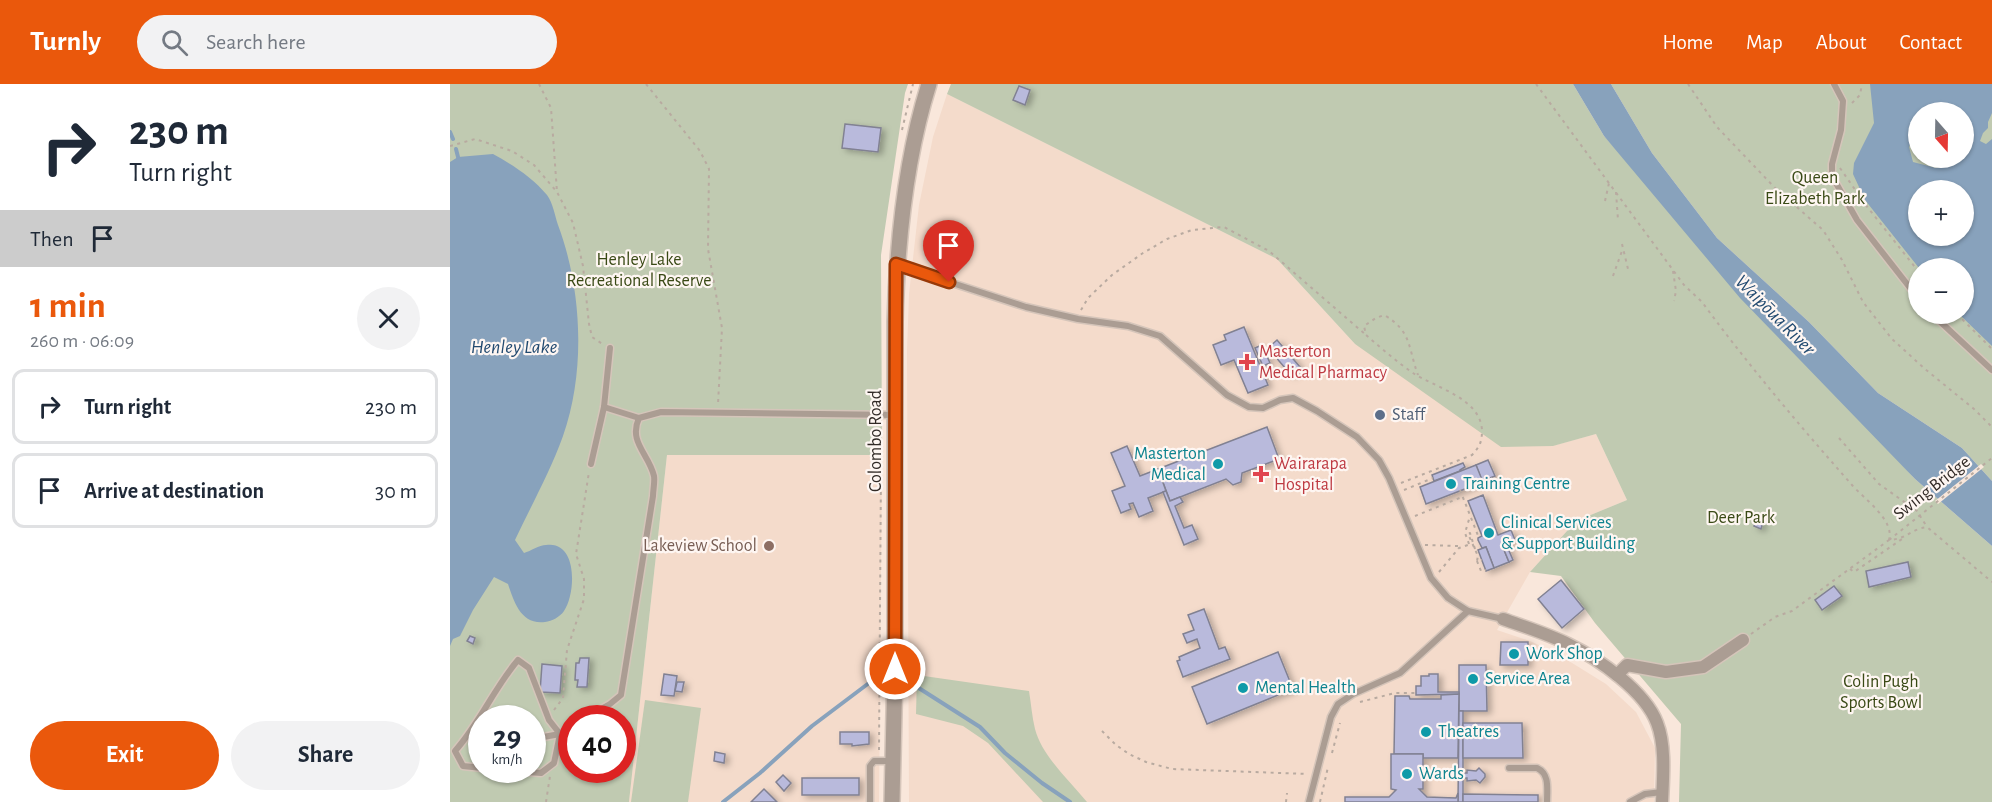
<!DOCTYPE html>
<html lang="en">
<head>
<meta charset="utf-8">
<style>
  body { margin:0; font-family:"Alegreya Sans",sans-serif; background:#f2f2f3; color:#1f2937; height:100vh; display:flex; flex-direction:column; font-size:22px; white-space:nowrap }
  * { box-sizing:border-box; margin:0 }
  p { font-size:20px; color:#747a83 }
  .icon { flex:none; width:33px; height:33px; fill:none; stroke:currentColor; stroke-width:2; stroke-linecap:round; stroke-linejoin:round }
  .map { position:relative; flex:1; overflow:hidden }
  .details { display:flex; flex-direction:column; background:#fff; width:450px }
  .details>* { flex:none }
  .top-card { background:#fff; color:#1f2937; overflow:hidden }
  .needle { width:39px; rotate:160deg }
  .tools { position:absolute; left:1458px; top:18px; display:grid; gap:12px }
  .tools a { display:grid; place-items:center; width:66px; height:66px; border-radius:50%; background:#fff; box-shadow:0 2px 4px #0004; font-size:30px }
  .speed { position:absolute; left:18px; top:621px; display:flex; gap:12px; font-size:30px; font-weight:700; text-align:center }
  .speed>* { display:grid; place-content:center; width:78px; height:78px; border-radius:50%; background:#fff; box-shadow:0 2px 4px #0004; line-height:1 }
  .speed small { font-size:15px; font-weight:400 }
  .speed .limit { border:9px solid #d22; background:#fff; color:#111 }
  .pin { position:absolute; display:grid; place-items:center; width:51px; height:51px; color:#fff; margin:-62px -26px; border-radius:50% 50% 50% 0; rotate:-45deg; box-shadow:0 0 6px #0007 }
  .pin .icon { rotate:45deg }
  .me { position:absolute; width:66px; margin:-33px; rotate:0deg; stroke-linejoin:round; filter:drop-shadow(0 0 4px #0008) }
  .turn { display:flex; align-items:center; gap:21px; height:126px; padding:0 30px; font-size:27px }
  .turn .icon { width:78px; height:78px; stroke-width:2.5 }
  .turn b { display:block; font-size:42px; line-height:51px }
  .then { display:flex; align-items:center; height:57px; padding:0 30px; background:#0003; gap:12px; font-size:22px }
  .round { display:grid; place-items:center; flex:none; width:63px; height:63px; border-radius:32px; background:#f2f2f3 }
  .headline { display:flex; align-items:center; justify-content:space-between; height:102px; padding:0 30px }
  h1 { font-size:36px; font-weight:600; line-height:45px; color:#ea580c }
  .primary-button { display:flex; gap:12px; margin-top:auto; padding:12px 30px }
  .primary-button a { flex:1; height:69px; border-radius:36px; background:#ea580c; color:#fff; font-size:24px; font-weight:600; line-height:69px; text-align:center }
  .primary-button a+a { background:#f2f2f3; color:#1f2937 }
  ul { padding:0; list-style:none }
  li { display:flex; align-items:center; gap:18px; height:75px; margin:0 12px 9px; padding:0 18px; border:3px solid #e0e1e3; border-radius:12px }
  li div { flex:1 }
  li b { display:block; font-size:22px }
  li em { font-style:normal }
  header { display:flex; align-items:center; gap:36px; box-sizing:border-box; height:84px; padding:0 30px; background:#ea580c; color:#fff }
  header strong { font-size:28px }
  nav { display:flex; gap:33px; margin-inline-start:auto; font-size:21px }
  .search { width:420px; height:54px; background:#f2f2f3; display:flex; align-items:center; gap:15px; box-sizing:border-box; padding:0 21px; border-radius:33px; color:#747a83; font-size:22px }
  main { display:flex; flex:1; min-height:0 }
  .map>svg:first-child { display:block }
</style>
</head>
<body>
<header>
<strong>Turnly</strong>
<div class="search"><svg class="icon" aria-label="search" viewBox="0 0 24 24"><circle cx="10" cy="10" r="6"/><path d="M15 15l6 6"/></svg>Search here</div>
<nav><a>Home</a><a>Map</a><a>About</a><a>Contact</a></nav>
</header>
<main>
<section class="details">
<div class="top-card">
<div class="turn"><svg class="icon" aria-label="right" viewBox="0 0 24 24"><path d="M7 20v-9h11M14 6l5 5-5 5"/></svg><div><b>230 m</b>Turn right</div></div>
<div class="then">Then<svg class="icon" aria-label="arrive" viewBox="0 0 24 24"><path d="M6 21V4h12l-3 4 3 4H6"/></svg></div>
</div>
<div class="headline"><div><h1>1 min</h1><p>260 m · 06:09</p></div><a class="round"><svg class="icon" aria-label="close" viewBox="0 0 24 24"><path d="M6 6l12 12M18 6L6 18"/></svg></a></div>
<ul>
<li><svg class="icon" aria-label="right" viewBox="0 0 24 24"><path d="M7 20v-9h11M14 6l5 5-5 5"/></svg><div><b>Turn right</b></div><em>230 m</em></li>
<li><svg class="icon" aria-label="arrive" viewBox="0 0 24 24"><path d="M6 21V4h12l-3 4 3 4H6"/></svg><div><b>Arrive at destination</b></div><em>30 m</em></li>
</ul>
<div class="primary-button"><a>Exit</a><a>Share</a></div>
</section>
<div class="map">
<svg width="1542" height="718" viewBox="0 0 1542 718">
  <defs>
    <filter id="shadow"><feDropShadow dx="4" dy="2.5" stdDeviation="3" flood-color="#0004"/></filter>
  </defs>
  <rect width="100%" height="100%" fill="#f9e7db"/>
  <g fill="#f4dbcb">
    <path d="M497,10L827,175L905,260L1102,362L1146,350L1177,416L1126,437L1080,488L1047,546L1080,557L1106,569L1156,600L1186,628L1205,664L1204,718H459L457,267L459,210L469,121L483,53Z"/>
    <path d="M217,371H432L429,718H179Z"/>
  </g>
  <g fill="#c0cab1" fill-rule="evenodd">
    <path d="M0,0H458L455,9L431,171L432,371H217L179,718H0ZM32,634H82V686H32ZM122,634H172V686H122Z"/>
    <path d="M501,0H1123L1154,52L1465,395L1542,462V718H1229L1231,640L1145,539L1111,492L1080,488L1126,437L1177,416L1146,350L1103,362L1051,363L905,260L827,175L497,10Z"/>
    <path d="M1161,0H1542V397L1512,364L1428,309L1359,238L1267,154L1202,69ZM1468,28H1514V74H1468ZM1468,106H1514V152H1468ZM1468,184H1514V230H1468Z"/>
    <path d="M467,591L579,607C581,619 582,633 585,645C592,672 619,696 637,718H593L538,659L513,642L466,630Z"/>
    <path d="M195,616L251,624L238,718H181Z"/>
  </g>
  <g fill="#88a2bc" fill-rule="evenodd">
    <path d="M1123,0H1161L1202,69L1267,154L1359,238L1428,309L1512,364L1542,397V462L1465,395L1290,214L1154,52Z"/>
    <path d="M1420,0H1542V29L1538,38V44L1533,49L1530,57L1536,60L1542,55V262L1509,230H1514V184H1469L1415,116L1403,90L1404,79L1424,39ZM1468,28H1514V74H1498L1497,80L1486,84L1463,78L1459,63L1464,52L1468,50ZM1468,106H1514V152H1468Z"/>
    <path d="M43,70C63,81 82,93 97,111C103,119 105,132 108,141C132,205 136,287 113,352C100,388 81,422 65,456L74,469C81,467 89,461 96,461C128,456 126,510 114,527C110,533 102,537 95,538C71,541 64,518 58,500L44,493L23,526L10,552L3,555L0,562V78L8,73Z"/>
  </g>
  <path fill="#f9e7db" d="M1531,380L1534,383L1488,420L1485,417Z"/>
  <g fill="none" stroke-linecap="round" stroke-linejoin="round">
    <g stroke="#88a2bc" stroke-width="4">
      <path d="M0,48L3,55"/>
      <path d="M6,65L8,73"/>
      <path d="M464,601L530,643L555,669L592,699L620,718"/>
      <path d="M273,718L310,689L362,642L419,599"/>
    </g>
  </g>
  <g fill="#b9badc" stroke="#818192" stroke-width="1.5" filter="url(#shadow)">
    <path d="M569,2L580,6L575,21L563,16Z"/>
    <path d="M395,40L431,44L428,68L392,64Z"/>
    <path d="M794,243L818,301L798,309L784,276L771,281L763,261L776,256L774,251Z"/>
    <path d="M827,256L850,283L841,291L818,264Z"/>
    <path d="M812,261L820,279L813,282L805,264Z"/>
    <path d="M817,343L829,375L792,389L791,398L783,401L776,395L720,417L708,385Z"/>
    <path d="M677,362L690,392L708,385L716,407L698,414L703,427L689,433L683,419L679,420L681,425L671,429L662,407L675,402L661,369Z"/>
    <path d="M1038,376L1045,392L1032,397L1026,381Z"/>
    <path d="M1013,379L1015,383L1010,386V387L984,397L982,391Z"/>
    <path d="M1026,381L1033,398L976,420L970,403Z"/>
    <path d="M716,407L720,417L730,413L733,418L725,422L734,444L742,441L748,455L734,461L713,408Z"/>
    <path d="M1033,411L1048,451L1061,446L1065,456L1052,461L1059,478L1044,484L1036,463L1032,464L1028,456V454L1032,452L1018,417Z"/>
    <path d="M1306,436L1313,438L1311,445L1304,442Z"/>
    <path d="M1056,460L1063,476L1059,478L1052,461Z"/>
    <path d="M1036,463L1044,484L1036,487L1028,466Z"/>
    <path d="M1458,478L1461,493L1419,503L1416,487Z"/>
    <path d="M1111,496L1134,525L1112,544L1088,515Z"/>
    <path d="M1384,502L1392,512L1372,526L1365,516Z"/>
    <path d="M754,525L769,565L775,563L780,575L733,593L727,577L730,576L729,573L750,564L747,555L737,559L733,550L744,546L738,531Z"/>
    <path d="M20,552L25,554L23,560L17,557Z"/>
    <path d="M1051,558H1078V581H1050Z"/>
    <path d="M828,568L843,605L757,640L742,603Z"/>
    <path d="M130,574H139L137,603H127L128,596H125L126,579H129Z"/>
    <path d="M92,580L112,582L110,609L90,608Z"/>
    <path d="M1009,581H1036L1037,627H1009Z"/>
    <path d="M214,590L227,592L224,612L211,611Z"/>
    <path d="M979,590H988V608H1009V610L966,611V602H971V592H979Z"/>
    <path d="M227,598H234L232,608L225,607Z"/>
    <path d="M1009,610L1008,674H973V670H944L945,612H959L960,615H991V611Z"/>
    <path d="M1009,627H1013V718H1008Z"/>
    <path d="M1013,639H1072L1073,674H1013Z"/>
    <path d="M390,648H419V660L402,662V660H390Z"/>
    <path d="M265,668L275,670L274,679L264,677Z"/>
    <path d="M941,670H973V705H969L977,713L1006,714L1008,709V718H895V713H939L946,706L941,705Z"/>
    <path d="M1029,684L1035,690V693L1030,699L1026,696L1017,697V694H1013V689H1017V686L1026,687Z"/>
    <path d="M333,691L341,699L334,707L326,698Z"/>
    <rect x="352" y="694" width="57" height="17"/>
    <path d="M314,705L327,718H301Z"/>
    <path d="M1013,710L1088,711V718H1013Z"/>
  </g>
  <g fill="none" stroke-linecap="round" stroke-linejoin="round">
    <defs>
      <g id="service">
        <path d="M1384,0L1393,17L1391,46L1382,80V92L1407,136L1468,214"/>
        <path d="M447,181L576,223L628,235L678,242L710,252L777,311L799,323L813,324L830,316L843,314L867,327L907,353L929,376L939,394L981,494L998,514L1018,527L1053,535"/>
        <path d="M1482,230L1542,286"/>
        <path d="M154,323L189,334"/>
        <path d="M141,380L154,323L160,264"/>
        <path d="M135,634L160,620L171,611L203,412C203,406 205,398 204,392C199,370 178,358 189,334L211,328L445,331"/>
        <path d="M20,650L32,651"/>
        <path d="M82,655L110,650L122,642"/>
        <path d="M32,684L13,682L5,667C30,639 44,604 68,576L79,584L99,636L110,650L104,679L91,689L52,686"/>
        <path d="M1059,684H1087C1100,690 1097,705 1097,718"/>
        <path d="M420,718V682L424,677H441"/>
        <path d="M859,718L881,633L888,620L903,610L950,589L1018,527"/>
        <path d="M1180,718L1195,710L1212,708"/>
      </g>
      <g id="minor">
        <path d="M1053,535C1075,543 1098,550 1118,560C1149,575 1195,607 1207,639C1216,662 1213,694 1212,718"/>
        <path d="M1167,591L1177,581L1216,588L1253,583L1293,556"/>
      </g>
      <path id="tertiary" d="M442,718L445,585V238C447,158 455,76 479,0"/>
    </defs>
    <use href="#service" stroke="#d5c5ba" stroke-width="9"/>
    <use href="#minor" stroke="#d5c5ba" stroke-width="15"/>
    <use href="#tertiary" stroke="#d5c5ba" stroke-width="18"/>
    <g stroke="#b8aaa0" stroke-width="2" stroke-dasharray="3 4.5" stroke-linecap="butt">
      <path d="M89,0L101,24L107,108"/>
      <path d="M196,0L250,67L259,85L258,165L272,244L268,320"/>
      <path d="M1086,0L1234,201L1252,218C1299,282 1350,342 1402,401C1414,415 1445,436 1439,456"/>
      <path d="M1238,0L1267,43L1326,105L1373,146L1392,176L1413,218L1442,255L1475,285L1524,325L1542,343"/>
      <path d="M1402,19L1410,11L1412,0"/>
      <path d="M452,46L463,0"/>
      <path d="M0,62L25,55L62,67L84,81L107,108L123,139L133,182L139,240L142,253L154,261"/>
      <path d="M1390,84L1415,120L1468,187"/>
      <path d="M1166,108L1168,136"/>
      <path d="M1155,117L1159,99"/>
      <path d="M1172,160L1178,185"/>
      <path d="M1223,187L1226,207L1224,217"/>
      <path d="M1163,192L1173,164"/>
      <path d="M631,226L638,214L662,191L693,169L717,155L742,146L774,143L819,167L916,251"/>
      <path d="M1507,230L1542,265"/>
      <path d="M1389,354L1429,400L1467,427L1477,443"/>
      <path d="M951,399L1022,371C1030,362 1032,358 1032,346C1030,314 986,304 963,289C947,278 931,264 916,251L914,242L926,234L934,231C962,247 958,264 968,291"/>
      <path d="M954,406L983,394"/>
      <path d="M1010,406L1029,454"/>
      <path d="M965,432L1012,413"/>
      <path d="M1019,460L1015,449L1020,432"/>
      <path d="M975,461L1008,462L1009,464"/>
      <path d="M1025,465L1020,449L1018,450L1028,472L1027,477L1032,476"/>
      <path d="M1027,477L1031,487L1036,486"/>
      <path d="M1400,485L1404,488L1452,455"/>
      <path d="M989,488L1009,464L1021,460"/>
      <path d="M1301,550L1325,533L1342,527L1439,456C1457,455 1461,445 1477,443L1542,498"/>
      <path d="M910,618L945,609H966"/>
      <path d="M104,626L113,614L117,566L134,515V495L126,470L139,388"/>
      <path d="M652,647L666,661L679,670L696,678L722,685L858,690"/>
      <path d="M429,666L431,383"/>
      <path d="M882,669L890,639"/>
      <path d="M96,718L100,692"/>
      <path d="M836,718L837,709"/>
      <path d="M870,718L878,683"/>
    </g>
    <use href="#service" stroke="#ab9d93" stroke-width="6"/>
    <use href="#minor" stroke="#ab9d93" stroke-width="12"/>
    <use href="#tertiary" stroke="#ab9d93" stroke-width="15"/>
    <path stroke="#b8aaa0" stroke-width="2" stroke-dasharray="3 4.5" stroke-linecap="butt" d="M1439,456L1542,374"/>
  </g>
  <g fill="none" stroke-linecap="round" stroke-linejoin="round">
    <defs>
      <path id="route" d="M445,585L446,180L499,198"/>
    </defs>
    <use href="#route" stroke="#983908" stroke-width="15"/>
    <use href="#route" stroke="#ea580c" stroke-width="10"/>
  </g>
  <g fill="#e0444e" stroke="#fef6f2" stroke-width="2">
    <path d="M794 269h6v6h6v6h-6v6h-6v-6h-6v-6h6z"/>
    <path d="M808 381h6v6h6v6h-6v6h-6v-6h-6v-6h6z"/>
  </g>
  <circle fill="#5c6f8a" stroke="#fef6f2" stroke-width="2" cx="930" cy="331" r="6"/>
  <g fill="#0f9aa8" stroke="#fef6f2" stroke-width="2">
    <circle cx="768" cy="380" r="6"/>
    <circle cx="1001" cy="400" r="6"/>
    <circle cx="1039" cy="449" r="6"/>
    <circle cx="1064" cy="570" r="6"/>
    <circle cx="1023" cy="595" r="6"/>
    <circle cx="793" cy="604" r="6"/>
    <circle cx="976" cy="648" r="6"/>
    <circle cx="957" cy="690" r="6"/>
  </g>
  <circle fill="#8d6e63" stroke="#fef6f2" stroke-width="2" cx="319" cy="462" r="6"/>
  <g text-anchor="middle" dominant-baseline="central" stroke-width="4.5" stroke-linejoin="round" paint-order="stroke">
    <g font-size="18" fill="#394915" stroke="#fef6f2">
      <text x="1365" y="94">Queen<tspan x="1365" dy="21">Elizabeth Park</tspan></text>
      <text x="189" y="176">Henley Lake<tspan x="189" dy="21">Recreational Reserve</tspan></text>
      <text x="1291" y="434">Deer Park</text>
      <text x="1431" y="598">Colin Pugh<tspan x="1431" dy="21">Sports Bowl</tspan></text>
    </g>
    <g font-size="18" fill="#be3a42" stroke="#fef6f2" text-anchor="start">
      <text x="809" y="268">Masterton<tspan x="809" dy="21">Medical Pharmacy</tspan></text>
      <text x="824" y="380">Wairarapa<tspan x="824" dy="21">Hospital</tspan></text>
    </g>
    <g font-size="18" fill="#4e5e75" stroke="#fef6f2" text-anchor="start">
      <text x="942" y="331">Staff</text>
    </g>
    <g font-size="18" fill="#312a26" stroke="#fef6f2">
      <text transform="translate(426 357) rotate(-90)">Colombo Road</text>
      <text transform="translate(1482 404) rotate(-38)">Swing Bridge</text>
    </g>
    <g font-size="18" fill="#0d838f" stroke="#fef6f2" text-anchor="start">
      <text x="756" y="370" text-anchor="end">Masterton<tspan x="756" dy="21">Medical</tspan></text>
      <text x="1013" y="400">Training Centre</text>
      <text x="1051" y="439">Clinical Services<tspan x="1051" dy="21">&amp; Support Building</tspan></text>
      <text x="1076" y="570">Work Shop</text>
      <text x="1035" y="595">Service Area</text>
      <text x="805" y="604">Mental Health</text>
      <text x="988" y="648">Theatres</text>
      <text x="969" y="690">Wards</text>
    </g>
    <g font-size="18" fill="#785e54" stroke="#fef6f2" text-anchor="end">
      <text x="307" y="462">Lakeview School</text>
    </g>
    <g font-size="20" font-style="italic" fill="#224a70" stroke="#fef6f2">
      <text transform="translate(1325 231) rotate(45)">Waipōua River</text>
      <text x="64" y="263">Henley Lake</text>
    </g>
  </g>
</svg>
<div class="tools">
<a><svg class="needle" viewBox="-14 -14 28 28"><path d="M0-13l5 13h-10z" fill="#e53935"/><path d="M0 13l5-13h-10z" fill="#747a83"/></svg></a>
<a>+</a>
<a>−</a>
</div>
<div class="speed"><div>29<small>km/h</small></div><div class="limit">40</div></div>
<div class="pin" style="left:499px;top:198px;background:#d93025"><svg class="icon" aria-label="arrive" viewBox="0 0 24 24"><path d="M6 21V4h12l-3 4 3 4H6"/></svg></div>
<svg class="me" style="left:445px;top:585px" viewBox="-20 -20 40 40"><circle r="17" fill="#ea580c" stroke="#fff" stroke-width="3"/><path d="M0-11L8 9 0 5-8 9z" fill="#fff"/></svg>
</div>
</main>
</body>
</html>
